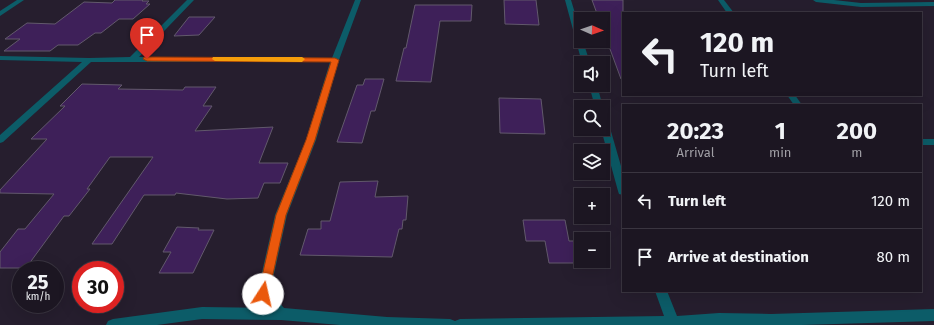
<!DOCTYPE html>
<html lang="en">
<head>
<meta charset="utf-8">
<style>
  body { margin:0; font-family:"Fira Sans",sans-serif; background:#251f2a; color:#f1f3f6; height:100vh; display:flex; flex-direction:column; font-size:15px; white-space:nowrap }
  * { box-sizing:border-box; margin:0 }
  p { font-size:13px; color:#a09fa5 }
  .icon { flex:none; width:22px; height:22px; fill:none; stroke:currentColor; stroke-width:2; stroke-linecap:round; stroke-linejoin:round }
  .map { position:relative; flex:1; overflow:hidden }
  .details { position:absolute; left:622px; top:104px; width:300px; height:188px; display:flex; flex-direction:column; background:#1c1622; border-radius:0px; box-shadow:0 4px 16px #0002,0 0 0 1px #3a3540 }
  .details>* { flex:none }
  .top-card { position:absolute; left:622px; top:12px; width:300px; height:84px; border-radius:0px; box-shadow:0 4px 16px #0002,0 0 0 1px #3a3540; background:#1c1622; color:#f1f3f6; overflow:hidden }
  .needle { width:26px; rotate:92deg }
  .controls { position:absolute; left:574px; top:12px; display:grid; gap:8px }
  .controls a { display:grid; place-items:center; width:36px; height:36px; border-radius:0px; background:#1c1622; box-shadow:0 4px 16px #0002,0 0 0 1px #3a3540; font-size:20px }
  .speed { position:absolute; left:12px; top:261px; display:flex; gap:8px; font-size:20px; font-weight:700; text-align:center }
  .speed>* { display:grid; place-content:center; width:52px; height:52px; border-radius:50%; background:#1c1622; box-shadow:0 4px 16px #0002,0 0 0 1px #3a3540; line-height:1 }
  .speed small { font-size:10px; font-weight:400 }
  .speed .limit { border:6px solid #d22; background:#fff; color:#111 }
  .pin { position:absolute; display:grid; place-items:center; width:34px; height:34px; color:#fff; margin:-41px -17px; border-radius:50% 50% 50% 0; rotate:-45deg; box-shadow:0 0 4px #0007 }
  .pin .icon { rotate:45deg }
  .me { position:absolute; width:44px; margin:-22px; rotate:10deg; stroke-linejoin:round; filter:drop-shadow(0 0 3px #0008) }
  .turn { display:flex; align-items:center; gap:14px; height:84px; padding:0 12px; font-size:18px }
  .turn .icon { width:52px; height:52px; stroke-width:2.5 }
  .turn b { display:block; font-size:28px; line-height:34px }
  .eta { display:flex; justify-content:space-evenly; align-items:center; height:68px; text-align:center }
  .eta b { font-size:24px; font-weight:700; line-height:28px }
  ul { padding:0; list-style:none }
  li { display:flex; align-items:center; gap:12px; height:56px; padding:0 12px; border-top:1px solid #3a3540 }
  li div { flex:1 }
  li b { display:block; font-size:15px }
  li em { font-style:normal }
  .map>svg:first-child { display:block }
</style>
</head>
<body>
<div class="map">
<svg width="934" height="325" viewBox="0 0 934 325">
  <rect width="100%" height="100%" fill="#261e2e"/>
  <g fill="#3e2059" stroke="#62596c">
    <path d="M115,0H143L142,1H149L146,4H150L133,19H119L101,33H95L78,45H58L50,51H4L20,39H5L27,23L55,24L84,2L112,3Z"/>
    <path d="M504,0H536L539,25L505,24Z"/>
    <path d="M592,0H623V78L621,79L603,30V19H599Z"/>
    <path d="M415,5H472L471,21H440L431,82L396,81L404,48H406Z"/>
    <path d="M189,17H215L199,35L174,36Z"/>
    <path d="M365,79H384L375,111H371L362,143L337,142L357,85H363Z"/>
    <path d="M82,84L122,85L118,89L183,90L185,87H216L203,106H212L195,131L273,127L259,163H288L280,183H264L258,198L227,199L176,193L175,195H144L112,244H92L153,157H110L87,189H90L69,216H64L26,268H0V252L18,229H25L54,194L0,193V190L47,139H31L65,106H60Z"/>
    <path d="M499,98L541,99L545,134L500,133Z"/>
    <path d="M378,181L375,197L408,196L406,220H403L402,229H399L392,257L300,255L308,229H321V221H330L340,182Z"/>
    <path d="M523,220H565L569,241H576L581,263H549L545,241H526Z"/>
    <path d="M177,227L199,228L198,230H214L193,273H159L171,252H163Z"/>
  </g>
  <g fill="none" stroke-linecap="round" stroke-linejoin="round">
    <g fill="#0c5c68" fill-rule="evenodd">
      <path d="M17,0H24L0,16V11Z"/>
      <path d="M187,0H194L139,57L332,58L355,0H361L339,60L316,140L287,215L270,292L284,308L387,317L450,319L455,321L460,319L664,316L655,291H667L677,316L719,313L771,314L934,309V321L802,325H340L281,320L202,319L157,325H106L108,321L113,319L202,307L267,308L257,294L275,215L306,140L330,62H91L3,142L0,143V135L82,62L0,60V56L89,58L130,57Z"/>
      <path d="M565,0H571L581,33V41H583L590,63H582Z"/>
      <path d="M718,0H724L734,13H727Z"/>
      <path d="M813,0H834L861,3L934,2V6L861,7L816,2Z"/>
      <path d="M589,85H597L603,107V108L595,107Z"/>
      <path d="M787,95H795L802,105H794Z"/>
      <path d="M603,118L608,121L623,173V195L619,194L618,191L601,129H603Z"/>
      <rect x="921" y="139" width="13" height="6"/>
    </g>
  </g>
  <path fill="#ea580c" stroke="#983908" d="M144,57L335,58L339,60L315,140L286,215L268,297L263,299L259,297L258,294L276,215L306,140L331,62L147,61L143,59Z"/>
  <path fill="#f59e0b" d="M213,57H302L305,59L302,62L215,61L212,59Z"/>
</svg>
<div class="controls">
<a><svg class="needle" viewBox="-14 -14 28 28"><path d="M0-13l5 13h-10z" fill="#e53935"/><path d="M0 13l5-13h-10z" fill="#a09fa5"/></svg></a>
<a><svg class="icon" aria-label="sound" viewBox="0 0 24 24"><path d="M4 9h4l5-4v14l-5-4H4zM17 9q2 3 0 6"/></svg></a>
<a><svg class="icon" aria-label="search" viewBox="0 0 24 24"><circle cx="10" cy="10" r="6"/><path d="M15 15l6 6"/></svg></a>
<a><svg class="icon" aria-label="layers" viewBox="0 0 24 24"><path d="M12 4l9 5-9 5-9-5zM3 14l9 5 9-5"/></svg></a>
<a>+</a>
<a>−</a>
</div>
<div class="speed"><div>25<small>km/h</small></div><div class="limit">30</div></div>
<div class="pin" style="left:147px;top:59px;background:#d93025"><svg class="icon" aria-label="arrive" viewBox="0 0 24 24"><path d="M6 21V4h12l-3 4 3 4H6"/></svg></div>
<svg class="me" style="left:263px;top:294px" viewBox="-20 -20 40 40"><circle r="19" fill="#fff"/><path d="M0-13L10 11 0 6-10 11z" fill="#ea580c"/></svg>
<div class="top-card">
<div class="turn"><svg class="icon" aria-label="left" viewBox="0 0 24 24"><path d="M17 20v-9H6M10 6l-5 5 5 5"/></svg><div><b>120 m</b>Turn left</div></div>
</div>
<section class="details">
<div class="eta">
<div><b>20:23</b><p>Arrival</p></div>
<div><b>1</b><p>min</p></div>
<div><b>200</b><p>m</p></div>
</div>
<ul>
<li><svg class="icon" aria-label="left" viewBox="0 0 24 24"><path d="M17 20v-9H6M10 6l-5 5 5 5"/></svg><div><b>Turn left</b></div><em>120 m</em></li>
<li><svg class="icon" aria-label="arrive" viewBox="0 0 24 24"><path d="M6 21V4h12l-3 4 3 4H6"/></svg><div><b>Arrive at destination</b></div><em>80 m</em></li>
</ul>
</section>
</div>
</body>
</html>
